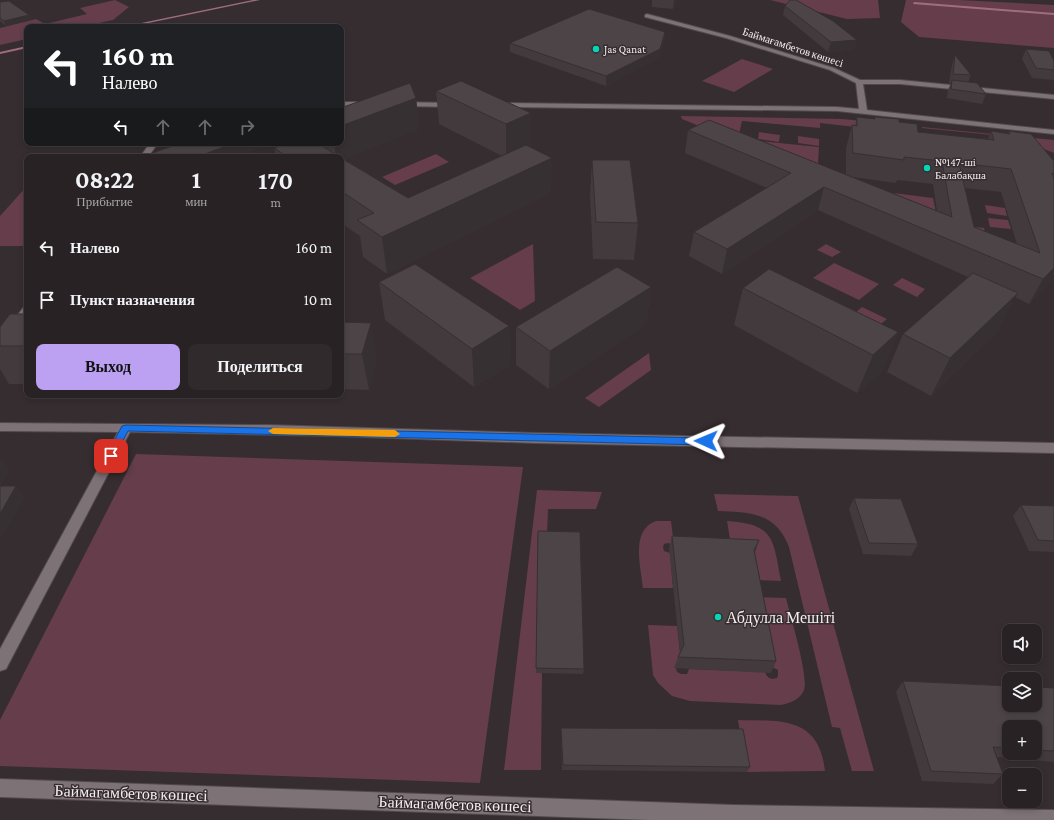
<!DOCTYPE html>
<html lang="ru">
<head>
<meta charset="utf-8">
<style>
  body { margin:0; font-family:"Crimson Pro",serif; background:#302a2c; color:#f1f3f6; height:100vh; display:flex; flex-direction:column; font-size:15px; white-space:nowrap }
  * { box-sizing:border-box; margin:0 }
  p { font-size:13px; color:#a5a4a6 }
  .icon { flex:none; width:22px; height:22px; fill:none; stroke:currentColor; stroke-width:2; stroke-linecap:round; stroke-linejoin:round }
  .map { position:relative; flex:1; overflow:hidden }
  .panel { position:absolute; left:24px; top:154px; width:320px; height:244px; display:flex; flex-direction:column; background:#282224; border-radius:8px; box-shadow:0 2px 6px #0003,0 0 0 1px #443f41 }
  .panel>* { flex:none }
  .top-card { position:absolute; left:24px; top:24px; width:320px; height:122px; border-radius:8px; box-shadow:0 2px 6px #0003,0 0 0 1px #443f41; background:#202124; color:#fff; overflow:hidden }
  .fabs { position:absolute; left:1002px; top:624px; display:grid; gap:8px }
  .fabs a { display:grid; place-items:center; width:40px; height:40px; border-radius:8px; background:#282224; box-shadow:0 2px 6px #0003,0 0 0 1px #443f41; font-size:20px }
  .pin { position:absolute; display:grid; place-items:center; width:34px; height:34px; color:#fff; margin:-17px; border-radius:8px; box-shadow:0 2px 6px #0006 }
  .me { position:absolute; width:44px; margin:-22px; rotate:271deg; stroke-linejoin:round; filter:drop-shadow(0 0 3px #0008) }
  .turn { display:flex; align-items:center; gap:14px; height:84px; padding:0 12px; font-size:18px }
  .turn .icon { width:52px; height:52px; stroke-width:2.5 }
  .turn b { display:block; font-size:28px; line-height:34px }
  .lanes { display:flex; align-items:center; height:38px; padding:0 12px; background:#0003; justify-content:center; gap:20px; direction:ltr }
  .lanes .off { opacity:.35 }
  .eta { display:flex; justify-content:space-evenly; align-items:center; height:68px; text-align:center }
  .eta b { font-size:24px; font-weight:700; line-height:28px }
  .cta { display:flex; gap:8px; margin-top:auto; padding:8px 12px }
  .cta a { flex:1; height:46px; border-radius:8px; background:#bca0f2; color:#111; font-size:16px; font-weight:700; line-height:46px; text-align:center }
  .cta a+a { background:#302a2c; color:#f1f3f6 }
  ul { padding:0; list-style:none }
  li { display:flex; align-items:center; gap:12px; height:52px; padding:0 12px }
  li div { flex:1 }
  li b { display:block; font-size:15px }
  li em { font-style:normal }
  .map>svg:first-child { display:block }
</style>
</head>
<body>
<div class="map">
<svg width="1054" height="820" viewBox="0 0 1054 820">
  <rect width="100%" height="100%" fill="#362d30"/>
  <g fill="#653d4b">
    <path d="M115,0L129,7L113,20L81,27H27V39L0,45V28L36,19L45,24L87,14L80,8Z"/>
    <path d="M770,0H878L880,18L847,19Z"/>
    <path d="M906,0H959L1054,5V48L919,37L901,22Z"/>
    <path d="M742,59L773,69L734,92L702,81Z"/>
    <path d="M681,116L842,119L873,122V129L820,123V128L742,121L738,139L819,147L818,164L869,190L933,198L938,223L984,228L987,241L1043,264L869,196L682,119Z"/>
    <path d="M922,127L1054,140V153L1026,142L1023,138L922,128Z"/>
    <path d="M759,132L780,135L779,142L758,139Z"/>
    <path d="M798,136L819,139V146L798,143Z"/>
    <path d="M436,154L449,162L395,185L382,177Z"/>
    <path d="M27,186V246H0V216Z"/>
    <path d="M985,205L1005,208L1007,216L987,213Z"/>
    <path d="M988,218L1008,220L1011,229L990,227Z"/>
    <path d="M533,244L535,301L520,310L470,278Z"/>
    <path d="M826,244L841,252L832,257L817,250Z"/>
    <path d="M834,263L879,284L859,300L813,278Z"/>
    <path d="M902,278L925,289L917,297L893,285Z"/>
    <path d="M862,307L887,319L877,327L853,315Z"/>
    <path d="M649,353L651,370L599,407L585,398Z"/>
    <path d="M136,454L523,467L480,783L0,766V720Z"/>
    <path d="M537,490L602,492L596,509H548L547,537L536,673H542L541,770H504Z"/>
    <path d="M714,494L798,496L874,771H852L840,728L832,727L789,547C776,513 751,512 718,511Z"/>
    <path d="M656,521H671L674,545L668,543L664,544L663,547L664,551L670,553L673,588H643C641,567 630,530 656,521Z"/>
    <path d="M727,521C775,524 773,539 781,581L754,580L732,552Z"/>
    <path d="M757,597L786,598C790,615 809,677 804,690C800,700 790,703 781,705L690,701L672,696L658,683L653,675L648,625L677,626L681,662L676,668L677,672L681,674H687L689,669L765,672C767,678 771,680 777,678L778,675V670L770,666Z"/>
    <path d="M738,720C767,721 808,716 820,750C823,757 824,764 825,771L747,772Z"/>
  </g>
  <g fill="none" stroke-linecap="round" stroke-linejoin="round">
    <g fill="#a06d7f" fill-rule="evenodd">
      <path d="M253,0H260L129,27H122Z"/>
      <path d="M914,2L1054,13V15L913,4Z"/>
      <path d="M27,46V48L0,54V52Z"/>
    </g>
    <defs>
      <g id="minor">
        <path d="M647,14L730,36L834,68L860,80H900L1054,95V99L900,84H863L867,110L1054,130V134L837,111L498,107L494,105L498,103L837,107L859,109L856,83L830,70L726,38L645,17V15Z"/>
        <path d="M341,102H368L372,104L368,106H341Z"/>
        <path d="M397,102L454,103L458,105L454,107L400,106H397Z"/>
        <path d="M150,143H158L148,157H140Z"/>
        <path d="M27,307V317L4,349L0,350V338L23,308Z"/>
        <path d="M0,423L268,425L535,433L1054,443V453L535,443L334,436L130,432L6,669L0,671V649L118,432L0,431Z"/>
        <path d="M0,779L734,805L1054,810V820H650L0,797Z"/>
      </g>
    </defs>
    <use href="#minor" stroke="#51494c" stroke-width="2"/>
    <use href="#minor" fill="#7d7276" fill-rule="evenodd"/>
  </g>
  <g fill="#423a3d" fill-rule="evenodd">
    <path d="M652,0H676L673,9L652,7Z"/>
    <path d="M0,2L29,15L31,19L6,26L0,21Z"/>
    <path d="M785,6L855,49L828,52L783,15Z"/>
    <path d="M665,32L664,41L658,58L606,86L510,52V43Z"/>
    <path d="M1026,49L1054,61V80L1032,78L1022,59Z"/>
    <path d="M955,55L971,75L968,82L986,94L982,104L947,98L948,90L951,83H949L952,65Z"/>
    <path d="M436,91L531,113V147L551,193L387,274L363,257L360,236L341,223V157H276L274,148L289,143H341L416,98L419,129L344,159L408,198L502,156L439,124Z"/>
    <path d="M857,117L874,119L875,117L899,122L918,132L988,139L991,131L1008,133L1009,131L1054,161V278L1029,304L1015,297L998,331L931,396L887,372L903,334L968,277L818,210L722,274L689,256L694,232L767,188L685,153L688,130L846,174V148L852,125L855,126ZM853,177L896,183L897,180L933,184L937,211ZM965,188L1001,192L1017,244L974,227Z"/>
    <path d="M592,160L638,223L634,260L593,259L590,195Z"/>
    <path d="M379,282L509,326L510,365L474,387L385,320Z"/>
    <path d="M651,287L646,324L549,389L516,365V327Z"/>
    <path d="M743,288L898,332L882,371L857,393L734,325Z"/>
    <path d="M27,314V384H9L0,369V327Z"/>
    <path d="M341,322L377,358L369,390L341,389Z"/>
    <path d="M854,498L918,544L911,556L863,554L849,509Z"/>
    <path d="M1021,505L1054,506V552L1029,551L1013,516Z"/>
    <path d="M538,531L584,669L583,674L536,673Z"/>
    <path d="M672,536L755,553L776,661L771,673L674,668L678,657L680,652L669,548Z"/>
    <path d="M903,681L1054,688V762L997,757L1003,774L993,784L922,781L896,692ZM1009,727H1035V753H1009Z"/>
    <path d="M561,728L750,767L747,772L562,770Z"/>
  </g>
  <g fill="#363032">
    <path d="M149,0H156L150,2Z"/>
    <path d="M674,0H676L673,9Z"/>
    <path d="M29,15L31,19L6,26L4,21Z"/>
    <path d="M665,32L664,41L658,58L606,86V76Z"/>
    <path d="M857,40L855,49L828,52L831,42Z"/>
    <path d="M341,84L342,92L341,97Z"/>
    <path d="M416,98L419,129L341,161V157H336L334,143H341V126Z"/>
    <path d="M531,113V147L506,158V124Z"/>
    <path d="M235,143H270V145L250,152L252,157H196Z"/>
    <path d="M552,158L551,193L387,274L382,237Z"/>
    <path d="M824,187L818,210L722,274L727,249Z"/>
    <path d="M1054,268V278L1029,304L1043,279Z"/>
    <path d="M651,287L646,324L549,389L550,351Z"/>
    <path d="M1018,293L998,331L931,396L950,358Z"/>
    <path d="M371,323L377,358L369,390L362,354Z"/>
    <path d="M509,326L510,365L474,387L472,349Z"/>
    <path d="M898,332L882,371L857,393L873,355Z"/>
    <path d="M1,458L10,470L0,488V461Z"/>
    <path d="M16,486L25,498L1,539L0,538V514Z"/>
    <path d="M759,540L755,552L750,563L754,550Z"/>
  </g>
  <g fill="#4d4447" stroke="#363032" fill-rule="evenodd">
    <path d="M790,0H796L833,21L857,40L831,42L785,6Z"/>
    <path d="M9,1L29,15L4,21L0,18V2Z"/>
    <path d="M589,9L665,32L660,49L606,76L510,43Z"/>
    <path d="M1026,49L1049,51L1054,61V70L1036,68Z"/>
    <path d="M955,55L971,75L953,74Z"/>
    <path d="M952,80L977,83L986,94L951,89Z"/>
    <path d="M461,81L531,113L506,124L436,91Z"/>
    <path d="M410,83L416,98L341,126V108Z"/>
    <path d="M857,117L875,119V117L899,119V122L917,124L918,132L994,140L991,131L1010,134L1009,131L1031,134L1054,161V174L1052,173L1054,178V268L1043,279L824,187L727,249L694,232L791,173L688,130L709,120L952,217L942,161L904,157V160L853,153L852,125L857,126ZM959,163L1011,169L1040,253L974,227Z"/>
    <path d="M181,143H235L196,157H141Z"/>
    <path d="M289,143H317L340,157H288L274,148Z"/>
    <path d="M526,145L552,158L382,237L357,220L374,213L341,191V158L408,198Z"/>
    <path d="M592,160H630L638,223L596,222Z"/>
    <path d="M415,264L509,326L472,349L379,282Z"/>
    <path d="M617,267L651,287L550,351L516,327Z"/>
    <path d="M769,269L898,332L873,355L743,288Z"/>
    <path d="M973,273L1018,293L950,358L903,334Z"/>
    <path d="M10,314H27V346H0V327Z"/>
    <path d="M341,322L371,323L362,354H341Z"/>
    <path d="M0,486H16L0,514Z"/>
    <path d="M854,498L901,499L918,544L869,543Z"/>
    <path d="M1021,505L1054,506V541L1038,540Z"/>
    <path d="M538,531L580,532L584,669L536,668Z"/>
    <path d="M672,536L759,540L754,550L776,661L678,657L684,645Z"/>
    <path d="M903,681L1009,686V705H1035V687L1054,688V751L1035,750V727H1009V748L993,747L1003,774L931,771Z"/>
    <path d="M561,728L743,729L750,767L563,765Z"/>
  </g>
  <path fill="#1a73e8" stroke="#114b97" d="M126,425L706,438L710,441L706,445L128,431L114,458H107L106,456L122,426Z"/>
  <path fill="#f59e0b" d="M273,428L395,430L400,434L395,437L273,434L268,431Z"/>
  <g fill="#08d5b5" stroke="#362d30" stroke-width="1.5">
    <circle cx="596" cy="49" r="4"/>
    <circle cx="927" cy="168" r="4"/>
    <circle cx="718" cy="617" r="4"/>
  </g>
  <g text-anchor="middle" dominant-baseline="central" stroke-width="3" stroke-linejoin="round" paint-order="stroke">
    <g font-size="11" fill="#f4eeef" stroke="#362d30">
      <text transform="translate(793 47) rotate(18)">Баймағамбетов көшесі</text>
    </g>
    <g font-size="11" fill="#f4eeef" stroke="#362d30" text-anchor="start">
      <text x="604" y="49">Jas Qanat</text>
      <text x="935" y="162">№147-ші<tspan x="935" dy="13">Балабақша</tspan></text>
    </g>
    <g font-size="16" fill="#f4eeef" stroke="#362d30" text-anchor="start">
      <text x="726" y="617">Абдулла Мешіті</text>
    </g>
    <g font-size="16" fill="#f4eeef" stroke="#362d30">
      <text transform="translate(131 793) rotate(2)">Баймагамбетов көшесі</text>
      <text transform="translate(455 804) rotate(2)">Баймагамбетов көшесі</text>
    </g>
  </g>
</svg>
<div class="fabs">
<a><svg class="icon" aria-label="sound" viewBox="0 0 24 24"><path d="M4 9h4l5-4v14l-5-4H4zM17 9q2 3 0 6"/></svg></a>
<a><svg class="icon" aria-label="layers" viewBox="0 0 24 24"><path d="M12 4l9 5-9 5-9-5zM3 14l9 5 9-5"/></svg></a>
<a>+</a>
<a>−</a>
</div>
<div class="pin" style="left:111px;top:456px;background:#d93025"><svg class="icon" aria-label="arrive" viewBox="0 0 24 24"><path d="M6 21V4h12l-3 4 3 4H6"/></svg></div>
<svg class="me" style="left:706px;top:441px" viewBox="-20 -20 40 40"><path d="M0-17L14 15 0 8-14 15z" fill="#1a73e8" stroke="#fff" stroke-width="4"/></svg>
<div class="top-card">
<div class="turn"><svg class="icon" aria-label="left" viewBox="0 0 24 24"><path d="M17 20v-9H6M10 6l-5 5 5 5"/></svg><div><b>160 m</b>Налево</div></div>
<div class="lanes"><svg class="icon" aria-label="left" viewBox="0 0 24 24"><path d="M17 20v-9H6M10 6l-5 5 5 5"/></svg><svg class="icon off" aria-label="ahead" viewBox="0 0 24 24"><path d="M12 20V5M6 11l6-6 6 6"/></svg><svg class="icon off" aria-label="ahead" viewBox="0 0 24 24"><path d="M12 20V5M6 11l6-6 6 6"/></svg><svg class="icon off" aria-label="right" viewBox="0 0 24 24"><path d="M7 20v-9h11M14 6l5 5-5 5"/></svg></div>
</div>
<section class="panel">
<div class="eta">
<div><b>08:22</b><p>Прибытие</p></div>
<div><b>1</b><p>мин</p></div>
<div><b>170</b><p>m</p></div>
</div>
<ul>
<li><svg class="icon" aria-label="left" viewBox="0 0 24 24"><path d="M17 20v-9H6M10 6l-5 5 5 5"/></svg><div><b>Налево</b></div><em>160 m</em></li>
<li><svg class="icon" aria-label="arrive" viewBox="0 0 24 24"><path d="M6 21V4h12l-3 4 3 4H6"/></svg><div><b>Пункт назначения</b></div><em>10 m</em></li>
</ul>
<div class="cta"><a>Выход</a><a>Поделиться</a></div>
</section>
</div>
</body>
</html>
